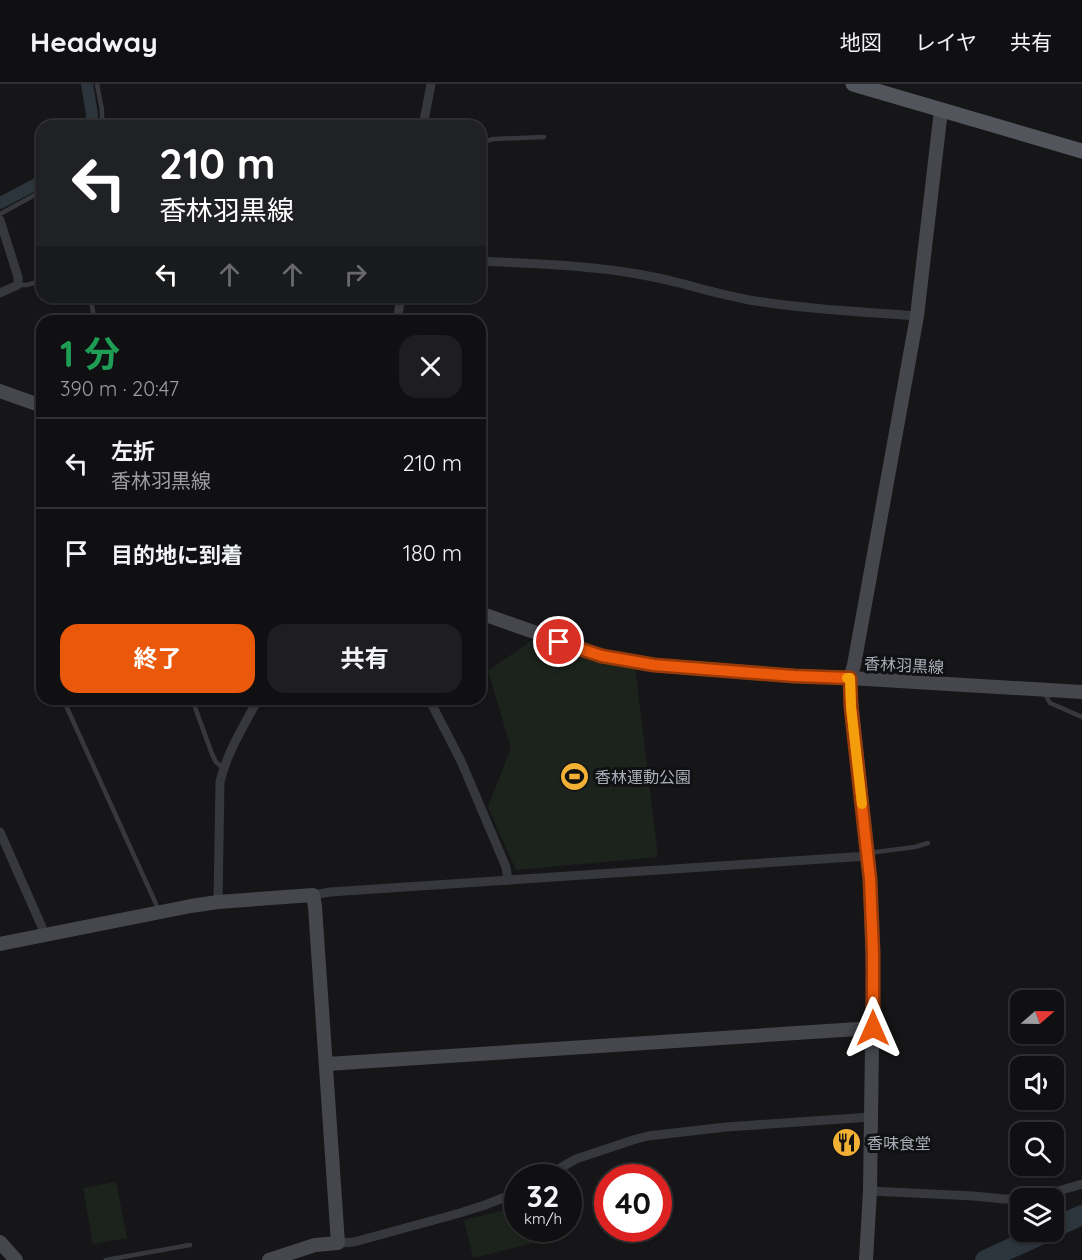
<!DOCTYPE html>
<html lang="ja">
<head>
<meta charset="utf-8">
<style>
  body { margin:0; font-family:Quicksand,"Noto Sans JP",sans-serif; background:#1e1e20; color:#f1f3f6; height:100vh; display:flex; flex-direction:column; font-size:22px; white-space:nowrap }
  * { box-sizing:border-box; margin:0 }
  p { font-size:20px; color:#9c9d9f }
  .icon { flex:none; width:33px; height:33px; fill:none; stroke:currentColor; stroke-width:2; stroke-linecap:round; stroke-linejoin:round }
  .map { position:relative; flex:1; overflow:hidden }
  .sheet { position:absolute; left:36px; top:231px; width:450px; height:390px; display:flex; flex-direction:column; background:#101012; border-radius:18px; box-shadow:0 2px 4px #0004,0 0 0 2px #303032 }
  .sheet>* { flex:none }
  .top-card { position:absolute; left:36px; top:36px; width:450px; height:183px; border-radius:18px; box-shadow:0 2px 4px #0004,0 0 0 2px #303032; background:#202124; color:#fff; overflow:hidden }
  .needle { width:39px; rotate:70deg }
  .tools { position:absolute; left:1010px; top:906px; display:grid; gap:12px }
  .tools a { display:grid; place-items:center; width:54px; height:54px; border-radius:12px; background:#101012; box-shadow:0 2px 4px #0004,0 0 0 2px #303032; font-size:30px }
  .speed { position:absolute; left:504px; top:1080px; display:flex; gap:12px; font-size:30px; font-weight:700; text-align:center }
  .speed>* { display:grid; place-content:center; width:78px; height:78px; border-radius:50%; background:#101012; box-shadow:0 2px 4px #0004,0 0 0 2px #303032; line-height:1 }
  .speed small { font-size:15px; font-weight:400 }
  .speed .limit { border:9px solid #d22; background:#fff; color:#111 }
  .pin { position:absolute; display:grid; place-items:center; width:51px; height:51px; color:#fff; margin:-26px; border:3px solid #fff; border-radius:50%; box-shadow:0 2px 6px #0007 }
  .me { position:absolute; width:66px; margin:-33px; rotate:0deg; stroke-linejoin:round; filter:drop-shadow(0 0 4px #0008) }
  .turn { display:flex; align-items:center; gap:21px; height:126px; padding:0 24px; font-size:27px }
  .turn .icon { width:78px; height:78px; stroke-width:2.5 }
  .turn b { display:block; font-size:42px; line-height:51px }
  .lanes { display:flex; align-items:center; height:57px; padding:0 24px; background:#0003; justify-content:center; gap:30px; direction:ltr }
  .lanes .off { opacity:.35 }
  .round { display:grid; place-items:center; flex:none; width:63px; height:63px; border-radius:18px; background:#1e1e20 }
  .overview { display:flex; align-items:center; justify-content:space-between; height:102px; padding:0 24px }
  h1 { font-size:36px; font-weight:700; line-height:45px; color:#1e9e55 }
  .cta { display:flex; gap:12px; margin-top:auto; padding:12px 24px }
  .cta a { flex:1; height:69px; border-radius:18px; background:#ea580c; color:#fff; font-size:24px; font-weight:700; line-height:69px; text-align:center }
  .cta a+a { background:#1e1e20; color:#f1f3f6 }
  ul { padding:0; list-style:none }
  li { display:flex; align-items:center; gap:18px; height:90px; padding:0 24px; border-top:2px solid #303032 }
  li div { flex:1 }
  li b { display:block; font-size:22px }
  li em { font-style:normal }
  header { display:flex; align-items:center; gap:36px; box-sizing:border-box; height:84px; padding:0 30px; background:#101012; border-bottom:2px solid #303032 }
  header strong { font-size:28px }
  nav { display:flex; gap:33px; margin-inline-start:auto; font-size:21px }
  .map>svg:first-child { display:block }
</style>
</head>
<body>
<header>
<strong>Headway</strong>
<nav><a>地図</a><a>レイヤ</a><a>共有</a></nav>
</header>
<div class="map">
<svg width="1082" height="1176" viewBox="0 0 1082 1176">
  <rect width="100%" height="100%" fill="#161618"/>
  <g fill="#1c231d">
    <path d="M535,554L635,582L658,773L516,786L488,723L511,664L488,587Z"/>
    <path d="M116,1098L127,1154L93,1160L83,1104Z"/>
    <path d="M517,1123L518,1144L534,1145L537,1158L473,1174L464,1136Z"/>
  </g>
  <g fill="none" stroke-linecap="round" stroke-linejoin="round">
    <g stroke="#2c353c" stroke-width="12">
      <path d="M87,0L92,30L91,42"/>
      <path d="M0,119L42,97"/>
    </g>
    <g stroke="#2c353c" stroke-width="20">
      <path d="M1053,1144L1082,1131"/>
      <path d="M985,1176L1047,1148"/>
    </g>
    <g stroke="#37383d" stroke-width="4.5">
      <path d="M97,0L102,26V42"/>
      <path d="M480,59L493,55L544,53"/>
      <path d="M0,130L42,107"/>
      <path d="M18,201H26L42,197"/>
      <path d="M90,213L95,237"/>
      <path d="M1044,608L1050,619L1082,633"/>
      <path d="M63,615L156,820L158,826"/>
      <path d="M192,615L212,670L216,678L223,684"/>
      <path d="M868,769L915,763L928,759"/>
      <path d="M106,1176L190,1161"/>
    </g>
    <g stroke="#37383d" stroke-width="9">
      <path d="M423,42L431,0"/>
      <path d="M0,136L18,193V201L0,209"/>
      <path d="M480,177C534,180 590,181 643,191C684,198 723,213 763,218C814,226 866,228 917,232"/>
      <path d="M397,237L401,213"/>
      <path d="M429,615L461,677L506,783L508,796"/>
      <path d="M0,748L42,843L43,851"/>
      <path d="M313,811L330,808L868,772"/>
      <path d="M218,818L220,698C227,668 244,642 258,615"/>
      <path d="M543,1094L576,1075L633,1056L648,1052L726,1043L871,1033"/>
      <path d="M870,1107L974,1112L1004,1115H1020"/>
      <path d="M1034,1114L1082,1100"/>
      <path d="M338,1159L354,1158L460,1129L485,1121L518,1108"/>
    </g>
    <g stroke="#45474d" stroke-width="14">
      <path d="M0,307L42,322"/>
      <path d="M480,529L602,572L654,581L794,592L850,594L1082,608"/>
      <path d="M0,860L191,822L218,818L313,811L315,823L338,1159L315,1161L269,1176"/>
      <path d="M327,980L873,944"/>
      <path d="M0,1158L16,1176"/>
      <path d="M866,1176L870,1107L873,887L870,795L850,607V594L854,581L917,232L941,26"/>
    </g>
    <path stroke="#53555c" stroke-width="15" d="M853,0L1082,67"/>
  </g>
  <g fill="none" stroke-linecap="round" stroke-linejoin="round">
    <defs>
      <path id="route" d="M559,558L602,572L654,581L794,592L850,594L851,623L870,795L873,869V944"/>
    </defs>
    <use href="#route" stroke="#983908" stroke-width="15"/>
    <use href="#route" stroke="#ea580c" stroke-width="10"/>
    <path stroke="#f59e0b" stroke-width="10" d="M847,594H850L851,623L862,720"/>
  </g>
  <defs>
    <symbol id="stadium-disc" viewBox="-11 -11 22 22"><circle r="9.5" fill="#f2b134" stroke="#111113"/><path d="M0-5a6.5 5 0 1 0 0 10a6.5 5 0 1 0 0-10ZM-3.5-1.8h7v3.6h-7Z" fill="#111"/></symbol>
    <symbol id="restaurant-disc" viewBox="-11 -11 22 22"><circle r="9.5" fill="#f2b134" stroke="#111113"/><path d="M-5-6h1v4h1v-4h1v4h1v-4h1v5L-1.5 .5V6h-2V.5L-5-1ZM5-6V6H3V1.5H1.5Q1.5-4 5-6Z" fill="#111"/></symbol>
  </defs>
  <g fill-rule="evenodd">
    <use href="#stadium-disc" x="558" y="676" width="33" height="33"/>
    <use href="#restaurant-disc" x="830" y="1042" width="33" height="33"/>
  </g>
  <g text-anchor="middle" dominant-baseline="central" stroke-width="6" stroke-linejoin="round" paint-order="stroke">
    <g font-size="16" fill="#a8adb8" stroke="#111113">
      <text transform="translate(904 581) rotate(3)">香林羽黒線</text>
    </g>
    <g font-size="16" fill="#a8adb8" stroke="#111113" text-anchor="start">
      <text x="595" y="693">香林運動公園</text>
      <text x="867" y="1059">香味食堂</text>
    </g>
  </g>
</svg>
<div class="tools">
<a><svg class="needle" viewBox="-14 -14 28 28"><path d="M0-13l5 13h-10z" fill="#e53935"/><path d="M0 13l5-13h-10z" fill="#9c9d9f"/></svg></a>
<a><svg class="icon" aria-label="sound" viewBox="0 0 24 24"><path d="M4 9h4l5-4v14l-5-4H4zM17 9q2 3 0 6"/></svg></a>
<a><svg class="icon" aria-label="search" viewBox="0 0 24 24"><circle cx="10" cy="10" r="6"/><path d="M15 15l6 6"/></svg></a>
<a><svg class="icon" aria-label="layers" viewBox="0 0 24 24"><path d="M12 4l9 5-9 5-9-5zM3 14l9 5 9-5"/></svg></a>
</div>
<div class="speed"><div>32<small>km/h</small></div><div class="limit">40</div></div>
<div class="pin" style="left:559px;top:558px;background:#d93025"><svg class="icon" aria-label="arrive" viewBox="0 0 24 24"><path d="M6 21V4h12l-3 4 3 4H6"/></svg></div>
<svg class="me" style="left:873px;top:944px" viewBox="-20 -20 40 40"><path d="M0-17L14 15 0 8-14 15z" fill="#ea580c" stroke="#fff" stroke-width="4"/></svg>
<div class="top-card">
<div class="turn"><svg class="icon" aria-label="left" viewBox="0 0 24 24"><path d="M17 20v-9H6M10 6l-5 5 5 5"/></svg><div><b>210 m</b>香林羽黒線</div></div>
<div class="lanes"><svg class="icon" aria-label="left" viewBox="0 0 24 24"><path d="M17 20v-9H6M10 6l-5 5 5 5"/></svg><svg class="icon off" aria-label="ahead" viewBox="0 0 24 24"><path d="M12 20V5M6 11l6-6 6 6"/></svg><svg class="icon off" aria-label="ahead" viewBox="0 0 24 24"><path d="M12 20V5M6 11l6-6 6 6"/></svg><svg class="icon off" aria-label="right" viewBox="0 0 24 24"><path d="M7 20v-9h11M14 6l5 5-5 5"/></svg></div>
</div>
<section class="sheet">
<div class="overview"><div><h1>1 分</h1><p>390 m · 20:47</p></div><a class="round"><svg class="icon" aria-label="close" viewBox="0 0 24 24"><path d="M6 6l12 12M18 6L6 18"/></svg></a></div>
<ul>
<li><svg class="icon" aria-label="left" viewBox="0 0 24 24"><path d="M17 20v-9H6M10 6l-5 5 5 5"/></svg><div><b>左折</b><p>香林羽黒線</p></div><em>210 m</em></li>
<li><svg class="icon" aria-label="arrive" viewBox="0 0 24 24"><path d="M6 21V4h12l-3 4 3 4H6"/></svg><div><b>目的地に到着</b></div><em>180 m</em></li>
</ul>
<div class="cta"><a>終了</a><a>共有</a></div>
</section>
</div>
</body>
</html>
